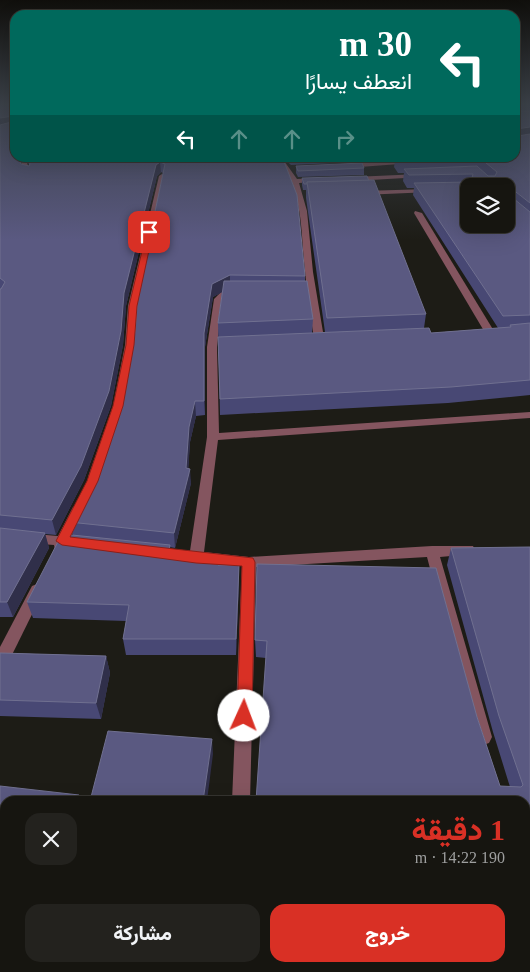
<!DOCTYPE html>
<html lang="ar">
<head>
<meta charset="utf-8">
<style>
  body { margin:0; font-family:"Times New Roman",Vazirmatn,serif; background:#23221e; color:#f1f3f6; direction:rtl; height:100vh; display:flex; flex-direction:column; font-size:19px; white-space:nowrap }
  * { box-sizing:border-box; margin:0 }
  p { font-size:16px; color:#9e9f9f }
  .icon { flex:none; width:28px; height:28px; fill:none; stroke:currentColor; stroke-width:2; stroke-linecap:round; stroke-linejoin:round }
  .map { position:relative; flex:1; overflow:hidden; direction:ltr }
  .side { position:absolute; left:0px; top:796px; width:530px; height:176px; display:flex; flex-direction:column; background:#161510; border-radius:15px 15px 0 0; box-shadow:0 5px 20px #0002,0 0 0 1px #353430; direction:rtl }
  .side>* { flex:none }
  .banner { position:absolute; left:10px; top:10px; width:510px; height:152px; border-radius:15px; box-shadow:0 5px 20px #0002,0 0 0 1px #353430; direction:rtl; background:#00695c; color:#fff; overflow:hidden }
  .buttons { position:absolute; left:460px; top:178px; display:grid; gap:10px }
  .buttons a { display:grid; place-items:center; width:55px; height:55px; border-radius:10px; background:#161510; box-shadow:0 5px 20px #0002,0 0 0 1px #353430; font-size:25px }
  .pin { position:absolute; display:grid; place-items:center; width:42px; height:42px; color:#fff; margin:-21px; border-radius:10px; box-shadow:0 2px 8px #0006 }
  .me { position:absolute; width:55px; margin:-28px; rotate:2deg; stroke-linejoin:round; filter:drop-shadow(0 0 4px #0008) }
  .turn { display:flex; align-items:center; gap:18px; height:105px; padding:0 25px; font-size:22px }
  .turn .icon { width:65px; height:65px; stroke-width:2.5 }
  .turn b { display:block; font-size:35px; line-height:42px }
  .lanes { display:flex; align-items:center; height:48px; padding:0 25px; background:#0003; justify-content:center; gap:25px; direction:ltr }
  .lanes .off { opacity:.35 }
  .round { display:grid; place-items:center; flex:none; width:52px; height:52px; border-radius:15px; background:#23221e }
  .headline { display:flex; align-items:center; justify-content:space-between; height:85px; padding:0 25px }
  h1 { font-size:30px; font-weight:800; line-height:38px; color:#d93025 }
  .primary-button { display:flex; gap:10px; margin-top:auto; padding:10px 25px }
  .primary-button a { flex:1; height:58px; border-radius:15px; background:#d93025; color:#fff; font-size:20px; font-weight:800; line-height:58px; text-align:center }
  .primary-button a+a { background:#23221e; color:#f1f3f6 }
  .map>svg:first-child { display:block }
</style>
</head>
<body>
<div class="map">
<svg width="530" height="972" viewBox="0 0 530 972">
  <rect width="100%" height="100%" fill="#1d1c16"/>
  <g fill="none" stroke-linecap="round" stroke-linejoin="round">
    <g fill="#84555f" fill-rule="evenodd">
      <path d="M20,158H26L30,175L25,174Z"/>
      <path d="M276,158H282L297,179L318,178L321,180L318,182L299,183L307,211L313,272L325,344L320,347L315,344C311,320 307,296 305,271C300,227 305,196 276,158Z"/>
      <path d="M411,160L413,163L346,168L343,166L346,164Z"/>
      <path d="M162,174L165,176L138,306L135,345L123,406L100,477L94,481L88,477L113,406L125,345L128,306L159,176Z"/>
      <path d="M420,174L422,175V177L353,181L350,179L353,177Z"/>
      <path d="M429,189L431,190V192L362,195L359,193L362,191Z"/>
      <path d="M415,211L422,213L497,336L495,338H489L487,336L414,213Z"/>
      <path d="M238,290L241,291V295L226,296L222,300L217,347L219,433L530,412V418L218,440L204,552L249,557L432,546H473L475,550L473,554L440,557L492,737L489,743L483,745L477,743L474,737L427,557L256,567L250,801H232L242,566L156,558L151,557L149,553L151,549L156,548L190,551L207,437V347L214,299L221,292Z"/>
      <path d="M78,506L84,510L71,537L79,539L81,542L79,545L67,546L65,550H55L54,545L0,541V531L58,536L73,507Z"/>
      <path d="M37,584L42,586L44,590L6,667L0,669V647L32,586Z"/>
      <path d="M0,901L5,902V922L0,921Z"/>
    </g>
  </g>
  <g fill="#484874">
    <path d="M0,104H15V158L21,164L29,166V165L27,158H281L305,276V281L313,319L312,333L325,332L306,198V190H303L302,185V178L426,314L424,328L431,333L498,328L413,195L414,188H407L403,181L404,173H398L394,167L395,160H389L387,158H515V104H530V395L448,403L220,415L218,323L222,292L213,297L205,347V415L196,416L190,442L188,469L191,483L175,548L170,547L172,556H219V565H239V581L236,655H126L123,639L126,621L33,618L27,602L73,535L69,522L97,467L123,392L135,332L163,173L161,172L157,176L126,306L123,345L111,406L84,480L56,535L45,534L49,548L13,617H0Z"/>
    <path d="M283,158H360L359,162L291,165Z"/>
    <path d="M296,166L364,168V175L298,177L296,173Z"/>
    <path d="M530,547V972L5,968H525L266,658L256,657L255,640L257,564L477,717L500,786L510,787L493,732L447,565L451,548Z"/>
    <path d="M0,653L106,656L110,673L101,719L0,716Z"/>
    <path d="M0,786L5,801V893H0Z"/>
  </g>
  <g fill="#302f4a">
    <path d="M13,116L15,125L0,128V118Z"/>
    <path d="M530,127V138L515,140L516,129Z"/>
    <path d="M160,162L161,172L157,176L126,306L123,345L111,406L84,480L56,535L52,520L156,165Z"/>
    <path d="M230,275V288L213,297L205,347V415L204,401V333L212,284Z"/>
    <path d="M195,401L196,416L190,442L188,477L190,469L191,483L175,548L174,533L189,427Z"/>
    <path d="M45,533L49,548L13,617L7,602Z"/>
    <path d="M170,545L172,561L168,556Z"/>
    <path d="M239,565V581L236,655V639Z"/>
    <path d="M106,656L110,673L101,719L96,703Z"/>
    <path d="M212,739L213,754L207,801H203Z"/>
    <path d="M79,795L82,801H77Z"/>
  </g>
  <g fill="#5a5981" stroke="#707090" fill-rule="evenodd">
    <path d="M0,104H15V158H19L21,164L29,166L30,164L28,158H281L285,164L297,195L305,276L230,275L212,284L204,333V401H195L189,427L186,468L190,469L174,533L69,522L97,467L123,392L135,332L138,293L165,164L160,162L156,165L124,293L121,331L109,391L81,466L52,520L0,515V289H1L5,282L0,278V125L15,121L13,116L0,118Z"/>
    <path d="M515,104H517L516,111H530V127L516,129L518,136L530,134V203L507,185L508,194L530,212V315L503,316L414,183L471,182L473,174L409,175L404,169L477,166L488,176H495L497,172L480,158L399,161L397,158H515ZM469,186H506V224H469Z"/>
    <path d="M362,163L364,168L298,171L296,166Z"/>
    <path d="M367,176L369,181L307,182V184H304L302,178Z"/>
    <path d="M374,180L426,314L327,318L307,182Z"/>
    <path d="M224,281H307L313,319L218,323Z"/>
    <path d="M530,323V380L451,387L220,399L218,337L429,328L431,333L511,327L510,325Z"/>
    <path d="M0,528L45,533L7,602H0Z"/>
    <path d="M62,534L170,545L168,556H219L218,565H239L236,639H123L129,605L27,602Z"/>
    <path d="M530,547V972H0V933L5,934V968H525V801H256L267,641L255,640L257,564L436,568L477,717L500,786L521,787L523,785L499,716L451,548Z"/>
    <path d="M0,653L106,656L96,703L0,700Z"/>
    <path d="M108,731L212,739L203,801H90Z"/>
    <path d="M0,786L79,795L77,801H5V881L0,880Z"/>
  </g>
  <linearGradient id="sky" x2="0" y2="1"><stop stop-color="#100f0c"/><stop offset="0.43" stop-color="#3a4047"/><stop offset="1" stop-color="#3a4047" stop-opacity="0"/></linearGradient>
  <rect width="530" height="240" fill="url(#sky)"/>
  <path fill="#d93025" stroke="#8d1f18" d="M147,230L153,232L137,306L134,345L123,406L98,481L70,537L253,558L255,562L252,716L250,721L244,723L239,721L237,716L242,566L196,563L62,545L56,541L87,481L113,406L126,345L129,306Z"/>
</svg>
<div class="buttons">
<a><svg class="icon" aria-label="layers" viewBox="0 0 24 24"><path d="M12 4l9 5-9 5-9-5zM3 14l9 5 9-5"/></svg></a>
</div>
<div class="pin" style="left:149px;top:232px;background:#d93025"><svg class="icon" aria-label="arrive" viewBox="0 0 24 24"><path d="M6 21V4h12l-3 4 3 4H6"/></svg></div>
<svg class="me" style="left:244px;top:716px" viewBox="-20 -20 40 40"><circle r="19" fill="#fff"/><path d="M0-13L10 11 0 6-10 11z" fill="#d93025"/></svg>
<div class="banner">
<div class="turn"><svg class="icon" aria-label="left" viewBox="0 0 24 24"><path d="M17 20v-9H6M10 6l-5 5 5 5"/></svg><div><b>30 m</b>انعطف يسارًا</div></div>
<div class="lanes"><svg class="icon" aria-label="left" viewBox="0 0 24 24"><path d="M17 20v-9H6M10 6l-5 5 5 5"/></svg><svg class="icon off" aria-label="ahead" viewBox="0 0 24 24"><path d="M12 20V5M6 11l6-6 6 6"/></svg><svg class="icon off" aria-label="ahead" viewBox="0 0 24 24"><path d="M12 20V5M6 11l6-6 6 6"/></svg><svg class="icon off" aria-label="right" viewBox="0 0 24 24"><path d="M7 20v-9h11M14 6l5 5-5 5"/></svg></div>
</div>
<section class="side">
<div class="headline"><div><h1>1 دقيقة</h1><p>190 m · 14:22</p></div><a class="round"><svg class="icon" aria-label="close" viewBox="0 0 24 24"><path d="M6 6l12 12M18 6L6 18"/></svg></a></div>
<div class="primary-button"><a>خروج</a><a>مشاركة</a></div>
</section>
</div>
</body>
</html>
